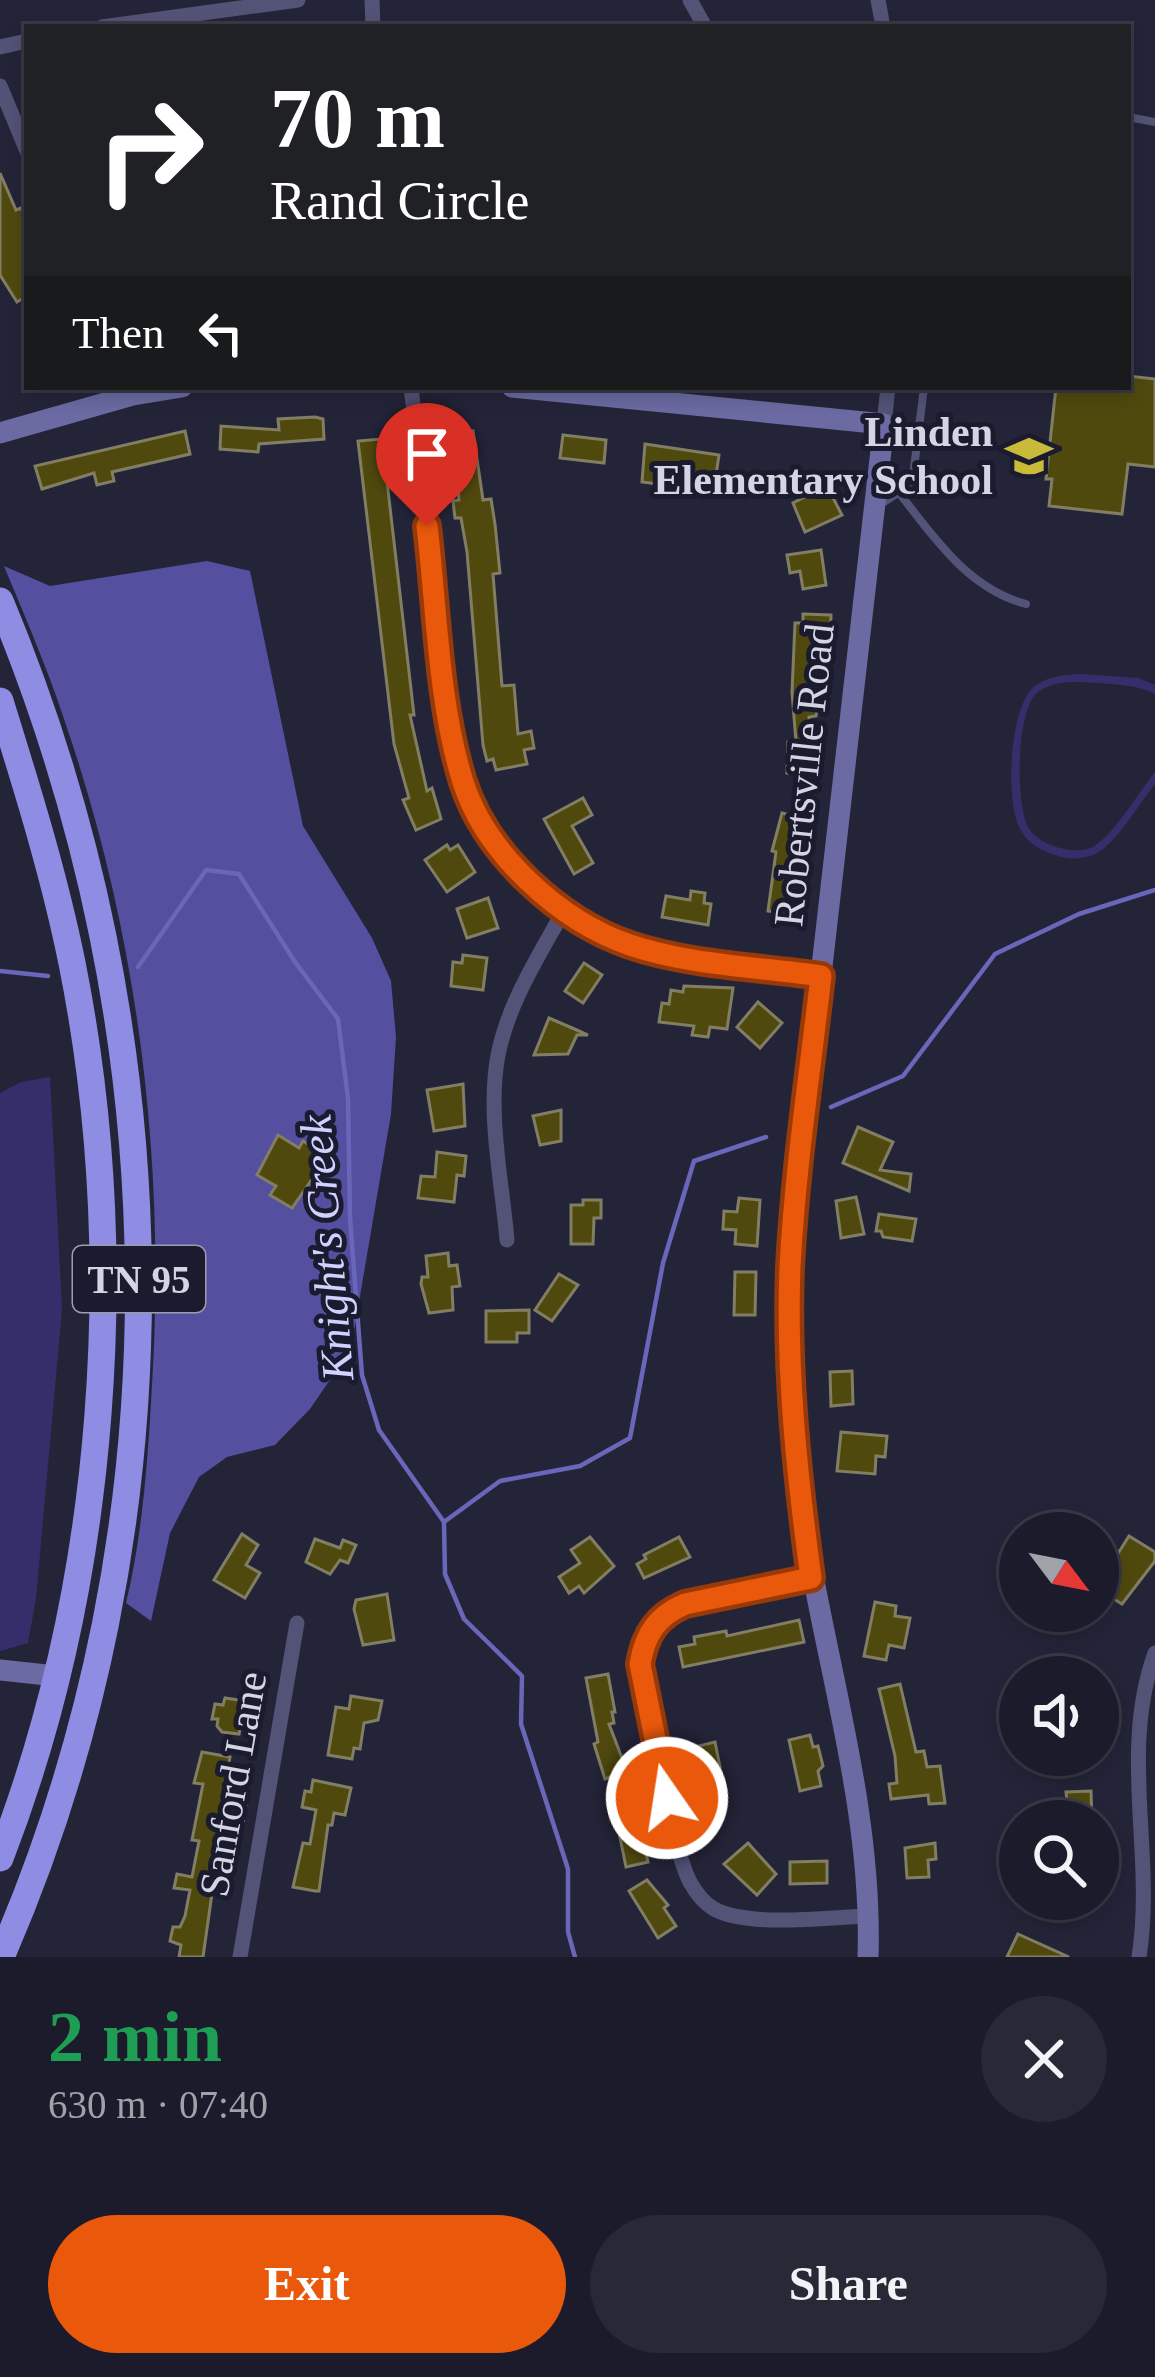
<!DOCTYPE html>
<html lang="en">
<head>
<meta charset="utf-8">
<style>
  body { margin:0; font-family:Georgia,serif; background:#282837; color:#f1f3f6; height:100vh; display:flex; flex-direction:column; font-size:45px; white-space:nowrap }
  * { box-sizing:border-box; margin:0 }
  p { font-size:39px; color:#a0a1a9 }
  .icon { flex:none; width:66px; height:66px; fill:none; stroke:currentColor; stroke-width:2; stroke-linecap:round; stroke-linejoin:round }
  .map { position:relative; height:1957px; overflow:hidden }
  .panel { display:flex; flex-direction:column; background:#1b1b2b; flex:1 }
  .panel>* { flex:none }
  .top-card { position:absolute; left:24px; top:24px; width:1107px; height:366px; border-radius:0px; box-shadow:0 6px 18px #0003,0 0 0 3px #393947; background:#202124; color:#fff; overflow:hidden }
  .needle { width:78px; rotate:122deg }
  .buttons { position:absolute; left:999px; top:1512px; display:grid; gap:24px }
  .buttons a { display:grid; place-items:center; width:120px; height:120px; border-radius:50%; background:#1b1b2b; box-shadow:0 6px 18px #0003,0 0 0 3px #393947; font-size:60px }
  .pin { position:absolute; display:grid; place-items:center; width:102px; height:102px; color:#fff; margin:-123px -51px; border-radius:50% 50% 50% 0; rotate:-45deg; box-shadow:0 0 12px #0007 }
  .pin .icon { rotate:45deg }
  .me { position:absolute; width:132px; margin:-66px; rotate:347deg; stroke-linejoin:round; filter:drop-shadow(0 0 9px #0008) }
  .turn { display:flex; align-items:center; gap:42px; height:252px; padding:0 48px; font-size:54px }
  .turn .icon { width:156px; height:156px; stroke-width:2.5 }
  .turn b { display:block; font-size:84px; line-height:102px }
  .then { display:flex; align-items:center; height:114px; padding:0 48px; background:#0003; gap:24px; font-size:45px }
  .round { display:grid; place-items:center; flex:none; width:126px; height:126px; border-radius:63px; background:#282837 }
  .summary { display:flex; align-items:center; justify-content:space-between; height:204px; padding:0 48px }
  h1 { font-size:72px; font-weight:700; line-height:90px; color:#1e9e55 }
  .action { display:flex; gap:24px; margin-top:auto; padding:24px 48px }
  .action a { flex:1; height:138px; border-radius:72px; background:#ea580c; color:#fff; font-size:48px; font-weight:700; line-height:138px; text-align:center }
  .action a+a { background:#282837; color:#f1f3f6 }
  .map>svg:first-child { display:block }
</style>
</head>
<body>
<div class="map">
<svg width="1155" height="1957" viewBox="0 0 1155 1957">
  <rect width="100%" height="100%" fill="#242439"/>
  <g fill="#342f6b">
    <path d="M1080,674L1138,678L1155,685V694C1138,685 1120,685 1100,683C1080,682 1054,679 1037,693C1016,711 1015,806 1029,829C1036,839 1048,845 1060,848C1071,851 1086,852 1096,845C1116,831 1139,792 1155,772V784C1139,804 1122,834 1102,850C1092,857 1078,860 1066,858C1048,854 1029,846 1020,829C1005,801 1009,706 1035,686C1048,676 1065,675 1080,674Z"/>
    <path d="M50,1077L62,1309L36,1598L28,1643L0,1651V1093L21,1082Z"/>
  </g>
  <path fill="#554fa0" d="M207,561L250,571L303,826L372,938L391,981L396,1037L391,1114L351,1349L310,1409L275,1445L227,1457L199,1477L170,1533L151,1621L126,1603C143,1532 148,1458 152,1385C166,1160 138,933 64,719C47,667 25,617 4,566L50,586Z"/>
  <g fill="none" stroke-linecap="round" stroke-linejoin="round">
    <g stroke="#6a66b9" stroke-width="4.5">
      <path d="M138,967L206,870L239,874L295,962L338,1019L348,1098L350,1218L362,1375L379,1430L444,1522L445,1574L464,1619L522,1676L521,1724L568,1869V1932L575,1957"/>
      <path d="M0,971L48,976"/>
      <path d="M831,1107L903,1076L995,954L1079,914L1155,890"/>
      <path d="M444,1522L500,1481L580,1466L630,1438L663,1263L694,1161L766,1137"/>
    </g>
  </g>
  <g fill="#50490e" stroke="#817e64" stroke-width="3">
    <path d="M0,173L16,210L21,208L27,222V296L17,302L0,275Z"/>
    <path d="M1128,376L1155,379V467L1128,464L1122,514L1049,506L1052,479H1046L1056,387H1128Z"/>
    <path d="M315,417L323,419L324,439L259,444L258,452L220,449L221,426L279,430L278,419Z"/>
    <path d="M185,431L190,454L112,472L114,481L97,485L94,473L42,489L35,466Z"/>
    <path d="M473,431L483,500L491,499L495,524L500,573L493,574L502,686L514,685L518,734L531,731L534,748L524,750L527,764L496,770L493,759L487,761L483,745L467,552L461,518H455L453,501L459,500L456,469L448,470L445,447L452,446L450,434Z"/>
    <path d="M563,435L606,440L604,463L560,458Z"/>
    <path d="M381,439L383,450L389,449L391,463L385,464L414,715H410L427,791L432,788L441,819L416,830L403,800L409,798L394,744L358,441Z"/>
    <path d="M645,444L719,455L716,475L676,471L675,479L660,478L659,484L642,482Z"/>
    <path d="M820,473L842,515L805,532L793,503L804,497L798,483Z"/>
    <path d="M821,550L826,585L803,589L800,571L790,573L787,555Z"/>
    <path d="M803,614L831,615L830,656H824V670H815L818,702L816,716L809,717V773H787L788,742H796L792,692L795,623H803Z"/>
    <path d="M583,798L592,815L572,826L593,863L574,874L544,819Z"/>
    <path d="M782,813L804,819L787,877L794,878L793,890L798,891L795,915L768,911L776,852L772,851Z"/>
    <path d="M447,845L450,850L458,845L475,872L447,892L425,860Z"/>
    <path d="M691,891L705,893L704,903L711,904L708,925L662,917L666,896L690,900Z"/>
    <path d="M488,898L498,928L467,938L457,909Z"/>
    <path d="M463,955L487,958L483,990L451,986L453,962L462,963Z"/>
    <path d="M584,963L602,975L583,1003L565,991Z"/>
    <path d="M684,986L733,988L727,1029L710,1027L708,1037L692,1035L694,1026L659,1022L662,1003L669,1004L671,990L683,992Z"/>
    <path d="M758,1002L782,1023L760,1048L737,1027Z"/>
    <path d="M549,1018L579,1031L588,1035H577L568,1054L534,1055Z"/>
    <path d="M463,1084L465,1126L434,1131L427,1090Z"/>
    <path d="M561,1110V1141L540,1145L533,1116Z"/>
    <path d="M858,1127L893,1142L880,1170L911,1174L909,1191L843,1163Z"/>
    <path d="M278,1135L299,1148L303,1141L328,1156L292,1208L270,1195L276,1186L257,1175Z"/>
    <path d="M437,1152L466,1156L464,1176L457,1175L454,1202L418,1198L421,1176L435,1177Z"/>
    <path d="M856,1197L864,1234L841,1238L836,1201Z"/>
    <path d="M739,1198L760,1200L757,1246L735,1244L736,1230L723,1229L724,1211L737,1212Z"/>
    <path d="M583,1200H601V1218H594L593,1244H571V1205H583Z"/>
    <path d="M879,1214L916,1219L912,1241L883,1237L881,1231H876Z"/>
    <path d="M448,1253L449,1266L457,1265L460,1286L452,1287L453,1310L429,1313L421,1284L422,1277H428L426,1256Z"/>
    <path d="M735,1272H756L755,1315H734Z"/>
    <path d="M559,1274L578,1285L552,1321L535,1310Z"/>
    <path d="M529,1310V1333H517V1342H486V1311Z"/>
    <path d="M852,1371L853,1404L831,1406L830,1372Z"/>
    <path d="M841,1432L887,1436L885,1457L876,1456L875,1474L837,1471Z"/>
    <path d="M242,1534L258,1545L246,1565L260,1573L245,1598L214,1580Z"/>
    <path d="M1129,1536L1155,1552V1561L1122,1604L1104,1593L1115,1576L1107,1571Z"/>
    <path d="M590,1537L614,1566L584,1593L579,1586L569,1593L559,1577L580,1563L571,1550Z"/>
    <path d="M679,1537L690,1557L644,1578L637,1564L646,1559L644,1555Z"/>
    <path d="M315,1539L340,1548L343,1540L356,1545L348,1563L340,1560L330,1574L306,1562Z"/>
    <path d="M387,1594L394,1640L363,1645L354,1609L356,1600Z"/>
    <path d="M875,1602L896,1606L895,1616L910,1618L904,1648L889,1645L886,1660L864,1656Z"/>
    <path d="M799,1620L804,1642L683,1667L679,1647L695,1644L694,1637L726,1631L727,1636Z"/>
    <path d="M608,1674L615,1712H612L614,1723L609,1724L627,1771L605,1779L594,1744L598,1742L586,1678Z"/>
    <path d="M900,1684L916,1752L924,1751L927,1767L940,1766L945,1803L929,1804L928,1795L891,1799L889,1784L897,1783L895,1756L879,1689Z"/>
    <path d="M351,1696L382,1701L378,1720L364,1723L360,1749L354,1748L352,1759L328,1755L336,1707L349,1709Z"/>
    <path d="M225,1698L246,1701L239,1734L222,1732L217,1726L218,1719H212L215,1704L223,1705Z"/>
    <path d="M810,1735L813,1747L818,1746L823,1766L818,1771L821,1786L800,1791L789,1740Z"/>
    <path d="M715,1742L725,1792L704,1797L694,1747Z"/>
    <path d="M202,1752L230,1757L228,1768L233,1769L228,1802L246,1805L243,1822L231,1820L229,1836L224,1835L219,1844L203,1957H179L181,1945L170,1941L173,1927H180L185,1916L190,1890L174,1888L177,1874L192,1877L199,1841L192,1840L203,1784L194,1783Z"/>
    <path d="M313,1780L351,1788L345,1815L334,1813L332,1825H328L319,1891H315L293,1887L303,1843L310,1844L316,1810L302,1807L305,1791L311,1792Z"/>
    <path d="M1091,1791L1092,1821H1056V1802L1067,1801L1066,1792Z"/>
    <path d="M636,1809L648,1862L626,1867L615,1813Z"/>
    <path d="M748,1843L776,1874L757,1895L724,1864Z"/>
    <path d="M935,1843L936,1859L928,1860L929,1877L907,1878L905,1848Z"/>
    <path d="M827,1861V1883L790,1884V1862Z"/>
    <path d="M647,1880L668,1905L664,1908L676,1926L658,1938L629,1891Z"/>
    <path d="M1018,1934L1069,1957H1007Z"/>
  </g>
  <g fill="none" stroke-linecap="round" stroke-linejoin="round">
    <g stroke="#525376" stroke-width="8">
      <path d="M1128,117L1155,122"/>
      <path d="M900,494C935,539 969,589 1026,604"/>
      <path d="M881,504L912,484L924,387"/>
    </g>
    <g stroke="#525376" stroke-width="15">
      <path d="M372,0L373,27"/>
      <path d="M690,0L705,27"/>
      <path d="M878,0L883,27"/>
      <path d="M102,27L298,0"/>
      <path d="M0,47L27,41"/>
      <path d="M0,86L27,151"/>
      <path d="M411,387L450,722L463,781L487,829L550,902L630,945L670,955L821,975"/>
      <path d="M884,424L888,387"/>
      <path d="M507,1240C502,1181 487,1114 498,1055C508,1004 538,957 563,912"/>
      <path d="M811,1578C775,1586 696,1592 668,1611C653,1621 643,1641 641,1658C638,1691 674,1852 690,1882C696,1893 704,1903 714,1909C750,1928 828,1917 870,1916"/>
      <path d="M240,1957L297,1623"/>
      <path d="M1139,1957C1155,1855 1119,1753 1155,1653"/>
    </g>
    <g stroke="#6b6aa2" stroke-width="21">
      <path d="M512,387L884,424C863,607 842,791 821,975C805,1120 786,1263 792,1409C799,1595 874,1771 868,1957"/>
      <path d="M0,433L133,395L182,387"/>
      <path d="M0,1670L56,1676"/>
    </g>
    <g stroke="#8e8ce3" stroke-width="27">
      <path d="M0,601C180,1032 189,1526 1,1957"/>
      <path d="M0,701C27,788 54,874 72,963C130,1253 107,1582 0,1858"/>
    </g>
  </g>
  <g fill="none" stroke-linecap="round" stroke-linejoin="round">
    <defs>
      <path id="route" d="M427,526C437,610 438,702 463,782C486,854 560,921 630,945C689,965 759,967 821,976C810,1072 795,1170 790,1267C786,1372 797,1475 811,1578L685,1604C657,1616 645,1634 640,1664L667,1798"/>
    </defs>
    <use href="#route" stroke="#983908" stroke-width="30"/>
    <use href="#route" stroke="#ea580c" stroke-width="21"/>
  </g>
  <defs>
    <symbol id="school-bare" viewBox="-9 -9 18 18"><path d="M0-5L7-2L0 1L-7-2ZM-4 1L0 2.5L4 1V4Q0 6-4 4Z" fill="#c9ba3a" stroke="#1b1b2f" stroke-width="2.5" paint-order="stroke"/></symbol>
  </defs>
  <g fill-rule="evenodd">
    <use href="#school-bare" x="996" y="423" width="66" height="66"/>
  </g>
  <g text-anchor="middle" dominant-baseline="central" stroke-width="10" stroke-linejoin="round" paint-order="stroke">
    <rect fill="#1b1b2f" stroke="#9c9cad" stroke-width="3" x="73" y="1246" width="132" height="66" rx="9"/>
    <g font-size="39" font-weight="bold" fill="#d4d4e3">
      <text x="139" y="1279">TN 95</text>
    </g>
    <g font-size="42" font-weight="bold" fill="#d4d4e3" stroke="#1b1b2f" text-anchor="end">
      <text x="993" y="432">Linden<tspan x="993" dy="48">Elementary School</tspan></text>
    </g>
    <g font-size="42" fill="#d4d4e3" stroke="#1b1b2f">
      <text transform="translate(804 775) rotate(-84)">Robertsville Road</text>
      <text transform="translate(233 1784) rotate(-80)">Sanford Lane</text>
    </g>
    <g font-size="45" font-style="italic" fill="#d0d1ff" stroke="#1b1b2f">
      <text transform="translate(327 1248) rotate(-95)">Knight's Creek</text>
    </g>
  </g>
</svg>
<div class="buttons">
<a><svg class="needle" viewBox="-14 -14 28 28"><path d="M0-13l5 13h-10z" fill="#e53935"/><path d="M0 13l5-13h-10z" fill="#a0a1a9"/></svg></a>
<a><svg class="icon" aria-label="sound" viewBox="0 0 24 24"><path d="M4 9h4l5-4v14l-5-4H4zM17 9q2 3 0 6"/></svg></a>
<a><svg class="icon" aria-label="search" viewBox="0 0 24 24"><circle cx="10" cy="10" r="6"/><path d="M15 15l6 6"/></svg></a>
</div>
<div class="pin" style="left:427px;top:526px;background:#d93025"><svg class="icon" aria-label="arrive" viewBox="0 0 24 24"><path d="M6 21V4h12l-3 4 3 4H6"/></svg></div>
<svg class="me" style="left:667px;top:1798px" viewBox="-20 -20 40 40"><circle r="17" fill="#ea580c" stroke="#fff" stroke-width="3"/><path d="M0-11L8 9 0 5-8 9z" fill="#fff"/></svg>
<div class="top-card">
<div class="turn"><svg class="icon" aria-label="right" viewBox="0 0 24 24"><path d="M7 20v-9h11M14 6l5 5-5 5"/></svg><div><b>70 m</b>Rand Circle</div></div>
<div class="then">Then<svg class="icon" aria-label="left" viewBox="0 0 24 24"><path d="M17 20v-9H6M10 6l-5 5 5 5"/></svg></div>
</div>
</div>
<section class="panel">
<div class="summary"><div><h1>2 min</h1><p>630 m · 07:40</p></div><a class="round"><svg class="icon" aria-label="close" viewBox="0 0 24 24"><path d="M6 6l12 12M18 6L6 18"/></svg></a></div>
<div class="action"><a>Exit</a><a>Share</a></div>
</section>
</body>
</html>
